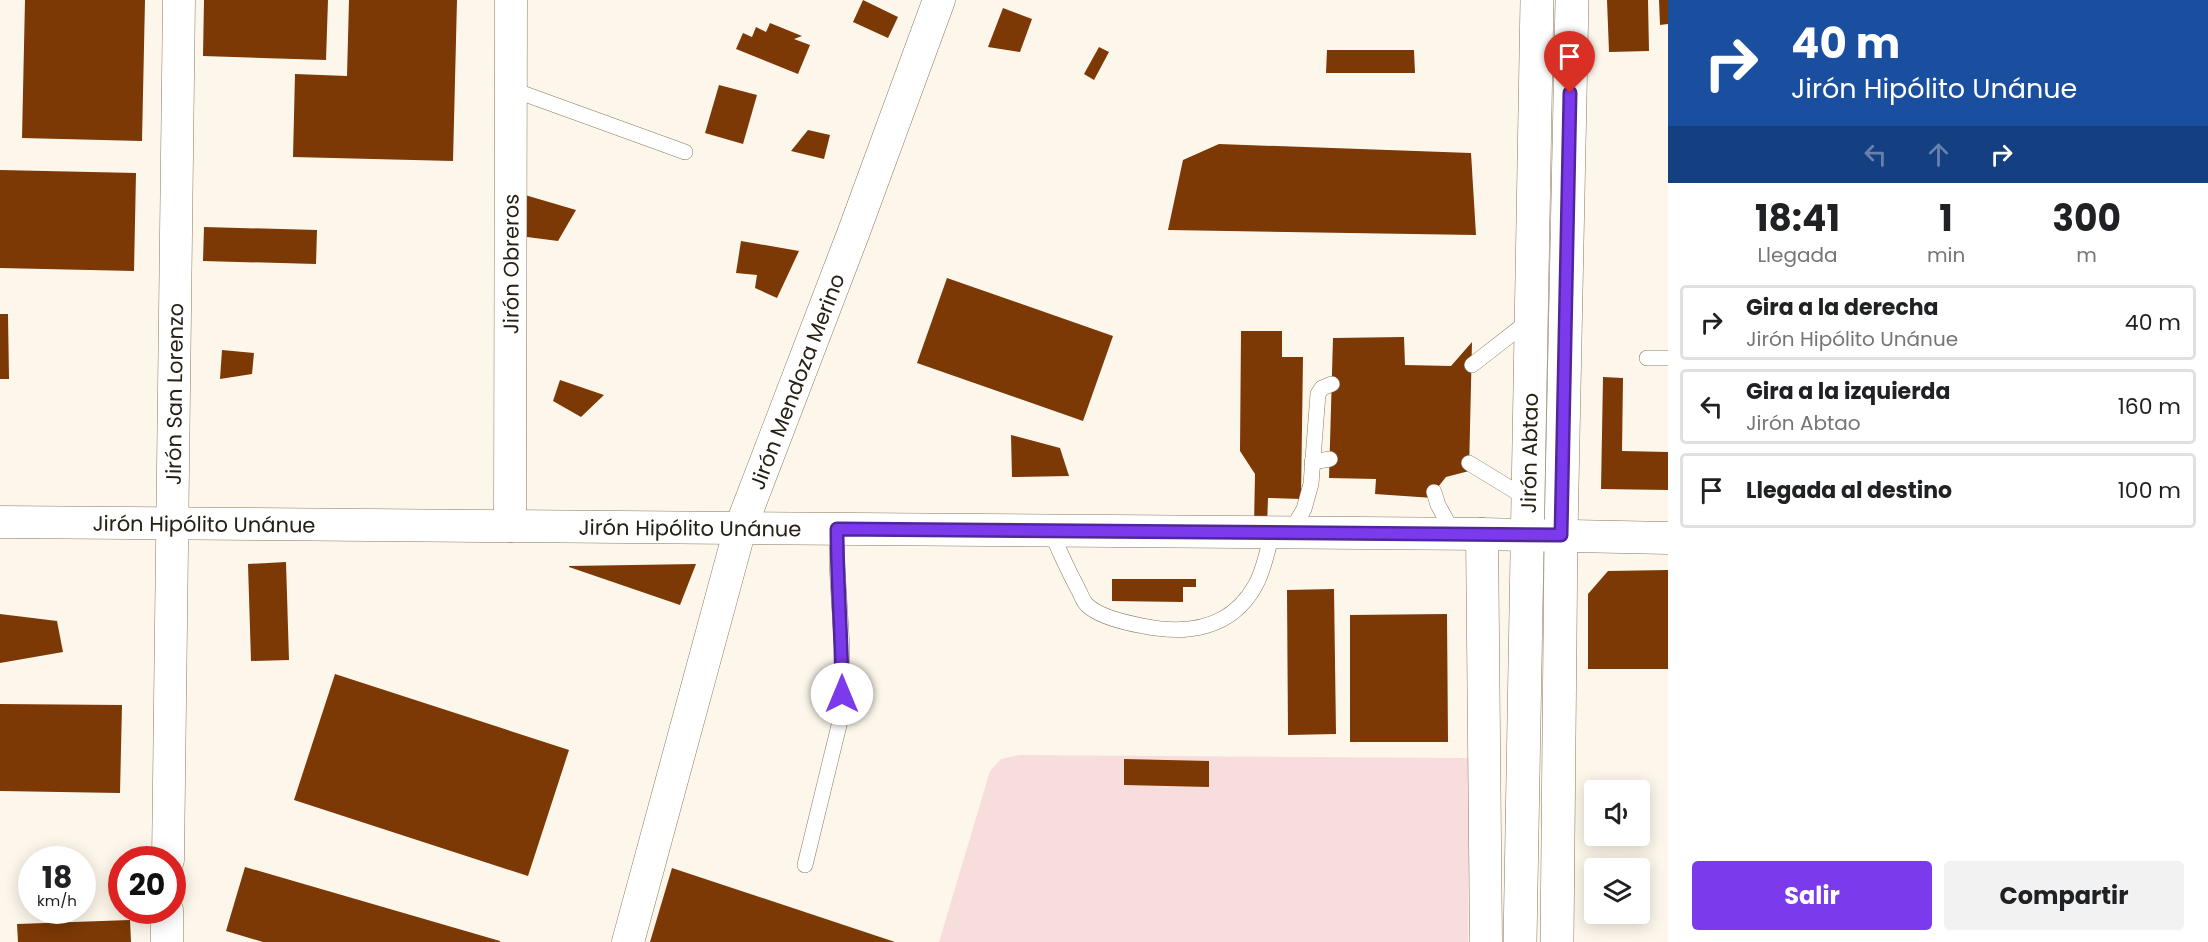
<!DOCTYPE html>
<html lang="es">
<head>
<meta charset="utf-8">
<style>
  body { margin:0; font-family:Poppins,sans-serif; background:#f2f2f2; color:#202124; height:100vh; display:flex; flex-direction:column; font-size:22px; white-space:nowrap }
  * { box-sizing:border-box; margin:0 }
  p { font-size:20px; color:#757577 }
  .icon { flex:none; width:33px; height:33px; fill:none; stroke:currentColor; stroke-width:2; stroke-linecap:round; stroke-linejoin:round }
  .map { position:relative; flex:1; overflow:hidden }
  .side { display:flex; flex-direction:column; background:#fff; width:540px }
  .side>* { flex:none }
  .guide { background:#1a4fa0; color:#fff; overflow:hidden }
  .controls { position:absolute; left:1584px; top:780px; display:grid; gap:12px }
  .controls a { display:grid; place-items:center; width:66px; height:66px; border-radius:6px; background:#fff; box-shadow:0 3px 15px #0003; font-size:30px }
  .speed { position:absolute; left:18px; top:846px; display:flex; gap:12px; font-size:30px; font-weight:700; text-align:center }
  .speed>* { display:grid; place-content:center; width:78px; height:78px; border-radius:50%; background:#fff; box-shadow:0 3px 15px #0003; line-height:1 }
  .speed small { font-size:15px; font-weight:400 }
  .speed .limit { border:9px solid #d22; background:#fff; color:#111 }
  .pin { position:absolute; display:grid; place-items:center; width:51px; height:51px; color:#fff; margin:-62px -26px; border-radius:50% 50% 50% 0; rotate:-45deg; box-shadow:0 0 6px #0007 }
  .pin .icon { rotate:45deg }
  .me { position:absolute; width:66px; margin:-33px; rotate:0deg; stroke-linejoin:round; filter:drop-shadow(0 0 4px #0008) }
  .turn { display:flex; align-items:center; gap:21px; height:126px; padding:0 24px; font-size:27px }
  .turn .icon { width:78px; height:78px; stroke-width:2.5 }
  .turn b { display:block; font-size:42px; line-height:51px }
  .lanes { display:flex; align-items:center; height:57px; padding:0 24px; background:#0003; justify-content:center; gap:30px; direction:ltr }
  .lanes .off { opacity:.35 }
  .eta { display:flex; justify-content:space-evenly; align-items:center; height:102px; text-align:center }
  .eta b { font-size:36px; font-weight:700; line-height:42px }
  .primary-button { display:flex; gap:12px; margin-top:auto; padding:12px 24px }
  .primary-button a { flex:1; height:69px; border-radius:6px; background:#7c3aed; color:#fff; font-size:24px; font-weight:700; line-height:69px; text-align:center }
  .primary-button a+a { background:#f2f2f2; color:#202124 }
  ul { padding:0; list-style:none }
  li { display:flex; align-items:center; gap:18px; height:75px; margin:0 12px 9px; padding:0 12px; border:3px solid #e0e0e0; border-radius:6px }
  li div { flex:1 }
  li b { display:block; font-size:22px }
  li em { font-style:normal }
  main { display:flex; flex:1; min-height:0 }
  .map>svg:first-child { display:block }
</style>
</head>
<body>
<main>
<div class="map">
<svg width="1668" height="942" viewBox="0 0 1668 942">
  <rect width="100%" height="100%" fill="#fdf7eb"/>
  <path fill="#f8dddd" d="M1019,755L1470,758L1468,942H939L990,771L1001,759Z"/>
  <g fill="#7c3805">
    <path d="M25,0H145L142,141L22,138Z"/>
    <path d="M204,0H328L326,60L203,56Z"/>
    <path d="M349,0H457L453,161L293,157L295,74L347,76Z"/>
    <path d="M863,0L898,17L888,38L853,22Z"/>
    <path d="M1607,0H1648L1649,51L1609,52Z"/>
    <path d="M1659,0H1668V24L1660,25Z"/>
    <path d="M1003,8L1032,19L1020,52L988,47Z"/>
    <path d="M770,23L802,36L794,39L810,45L798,74L736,49L743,33L752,37L756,27L766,32Z"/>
    <path d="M1099,47L1109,52L1094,80L1084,74Z"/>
    <path d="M1327,50H1414L1415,73H1326Z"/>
    <path d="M719,85L757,95L743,144L705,133Z"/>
    <path d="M808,130L830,135L824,159L791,151Z"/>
    <path d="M1219,144L1471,153L1476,235L1168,230L1183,160Z"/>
    <path d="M0,170L136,173L134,271L0,268Z"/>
    <path d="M525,195L576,210L558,241L527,237Z"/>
    <path d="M204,227L317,230L316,264L203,261Z"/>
    <path d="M741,241L799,251L777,298L755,288L757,275L736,273Z"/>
    <path d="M947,278L1113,336L1083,421L917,363Z"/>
    <path d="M0,314H8L9,379H0Z"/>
    <path d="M1241,331H1282V357H1303L1301,499L1268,498L1267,526H1254L1255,474L1240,451Z"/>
    <path d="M1404,337L1405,365L1451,366L1472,342L1469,471L1446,477L1434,492L1433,498L1375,494L1376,479L1329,478L1333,338Z"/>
    <path d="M222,350L254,353L252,374L220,379Z"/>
    <path d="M1603,377L1623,378L1622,451L1668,452V490L1601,489Z"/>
    <path d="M560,380L604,395L581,417L553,401Z"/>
    <path d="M1011,435L1060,448L1069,476L1012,477Z"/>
    <path d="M286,562L289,660L251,661L248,564Z"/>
    <path d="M696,564L680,605L569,567V566Z"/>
    <path d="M1668,570V669H1588V594L1608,571Z"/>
    <path d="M1112,579H1196V587H1183V602L1112,601Z"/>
    <path d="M1334,589L1336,734L1288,735L1287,590Z"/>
    <path d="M0,614L57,621L63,652L0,663Z"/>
    <path d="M1447,614L1448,742H1350V615Z"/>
    <path d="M335,674L569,750L528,876L294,800Z"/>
    <path d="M0,704L122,705L120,793L0,791Z"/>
    <path d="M1124,759L1209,761V787L1124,785Z"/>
    <path d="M1587,865L1627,866V868H1594V902H1587Z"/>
    <path d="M245,867L500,941V942H263L226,931Z"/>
    <path d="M672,868L895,942H650Z"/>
    <path d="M130,920L131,942H18L17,924Z"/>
  </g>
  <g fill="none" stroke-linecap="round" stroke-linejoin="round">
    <defs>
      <g id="lane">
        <path d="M511,89L685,152"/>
        <path d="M1647,358H1668"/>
        <path d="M1472,365L1531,319"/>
        <path d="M1312,462L1330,459"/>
        <path d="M1469,463L1528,499"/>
        <path d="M1434,492L1438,505L1454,534"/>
        <path d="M1051,531C1059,551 1068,570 1078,589C1081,594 1083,602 1087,605C1099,617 1127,623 1143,626C1187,635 1231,629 1255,586C1264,571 1267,551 1272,534"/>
        <path d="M1290,533L1304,509L1311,484L1318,394L1322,388L1332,384"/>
        <path d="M805,865L841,717L842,648L837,564V529"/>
      </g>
      <g id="street">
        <path id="s1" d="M0,522L1482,534L1668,538"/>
        <path id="s2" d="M510,526L511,0"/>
        <path d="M1482,534L1486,942"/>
        <path id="s3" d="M168,860L179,0"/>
        <path d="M167,942V910"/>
        <path id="s4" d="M628,942L740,529L853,234L939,0"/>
      </g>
      <g id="secondary">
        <path id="s5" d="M1520,942L1537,0"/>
        <path d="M1557,942L1561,535L1572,0"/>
      </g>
    </defs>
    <use href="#lane" stroke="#88795e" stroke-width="16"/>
    <use href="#street" stroke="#88795e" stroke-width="33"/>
    <use href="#secondary" stroke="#88795e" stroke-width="34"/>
    <use href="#lane" stroke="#fff" stroke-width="15"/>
    <use href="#street" stroke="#fff" stroke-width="32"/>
    <use href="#secondary" stroke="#fff" stroke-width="33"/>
  </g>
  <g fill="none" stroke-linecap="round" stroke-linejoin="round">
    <defs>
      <path id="route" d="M842,694C842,639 837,584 837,529L1561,535L1570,93"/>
    </defs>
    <use href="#route" stroke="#51269a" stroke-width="15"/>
    <use href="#route" stroke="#7c3aed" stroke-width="10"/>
  </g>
  <g text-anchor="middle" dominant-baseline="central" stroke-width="6" stroke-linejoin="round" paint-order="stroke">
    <g font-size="21" fill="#262015" stroke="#fff">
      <text stroke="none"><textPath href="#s2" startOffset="262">Jirón Obreros</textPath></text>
      <text stroke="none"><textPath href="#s4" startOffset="586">Jirón Mendoza Merino</textPath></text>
      <text stroke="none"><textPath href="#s3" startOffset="466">Jirón San Lorenzo</textPath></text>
      <text stroke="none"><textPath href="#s5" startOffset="489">Jirón Abtao</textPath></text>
      <text stroke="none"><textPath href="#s1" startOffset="204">Jirón Hipólito Unánue</textPath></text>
      <text stroke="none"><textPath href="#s1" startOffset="690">Jirón Hipólito Unánue</textPath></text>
    </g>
  </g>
</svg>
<div class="controls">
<a><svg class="icon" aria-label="sound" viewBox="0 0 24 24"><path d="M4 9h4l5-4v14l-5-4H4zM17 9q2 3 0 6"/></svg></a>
<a><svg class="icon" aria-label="layers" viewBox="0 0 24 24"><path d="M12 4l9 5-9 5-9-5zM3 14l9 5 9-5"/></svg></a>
</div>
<div class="speed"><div>18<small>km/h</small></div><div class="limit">20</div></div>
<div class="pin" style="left:1570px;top:93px;background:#d93025"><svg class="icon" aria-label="arrive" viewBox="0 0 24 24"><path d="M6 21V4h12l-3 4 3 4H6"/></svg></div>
<svg class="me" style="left:842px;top:694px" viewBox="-20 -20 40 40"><circle r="19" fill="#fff"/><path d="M0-13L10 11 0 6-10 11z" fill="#7c3aed"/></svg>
</div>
<section class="side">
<div class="guide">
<div class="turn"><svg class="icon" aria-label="right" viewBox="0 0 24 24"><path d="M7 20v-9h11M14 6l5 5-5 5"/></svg><div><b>40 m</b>Jirón Hipólito Unánue</div></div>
<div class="lanes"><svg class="icon off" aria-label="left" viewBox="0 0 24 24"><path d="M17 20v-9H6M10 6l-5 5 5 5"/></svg><svg class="icon off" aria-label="ahead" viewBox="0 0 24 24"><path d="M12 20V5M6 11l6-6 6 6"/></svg><svg class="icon" aria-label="right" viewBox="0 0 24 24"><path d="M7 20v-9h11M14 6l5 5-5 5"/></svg></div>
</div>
<div class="eta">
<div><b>18:41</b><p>Llegada</p></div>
<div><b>1</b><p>min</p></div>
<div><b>300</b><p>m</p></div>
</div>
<ul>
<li><svg class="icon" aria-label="right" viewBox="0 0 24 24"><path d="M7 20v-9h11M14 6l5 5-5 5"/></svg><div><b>Gira a la derecha</b><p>Jirón Hipólito Unánue</p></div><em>40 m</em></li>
<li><svg class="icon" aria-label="left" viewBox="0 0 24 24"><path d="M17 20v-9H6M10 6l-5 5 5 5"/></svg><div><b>Gira a la izquierda</b><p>Jirón Abtao</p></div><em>160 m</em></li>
<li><svg class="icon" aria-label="arrive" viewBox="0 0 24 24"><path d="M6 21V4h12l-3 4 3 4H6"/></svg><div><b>Llegada al destino</b></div><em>100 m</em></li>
</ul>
<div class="primary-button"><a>Salir</a><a>Compartir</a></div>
</section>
</main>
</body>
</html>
